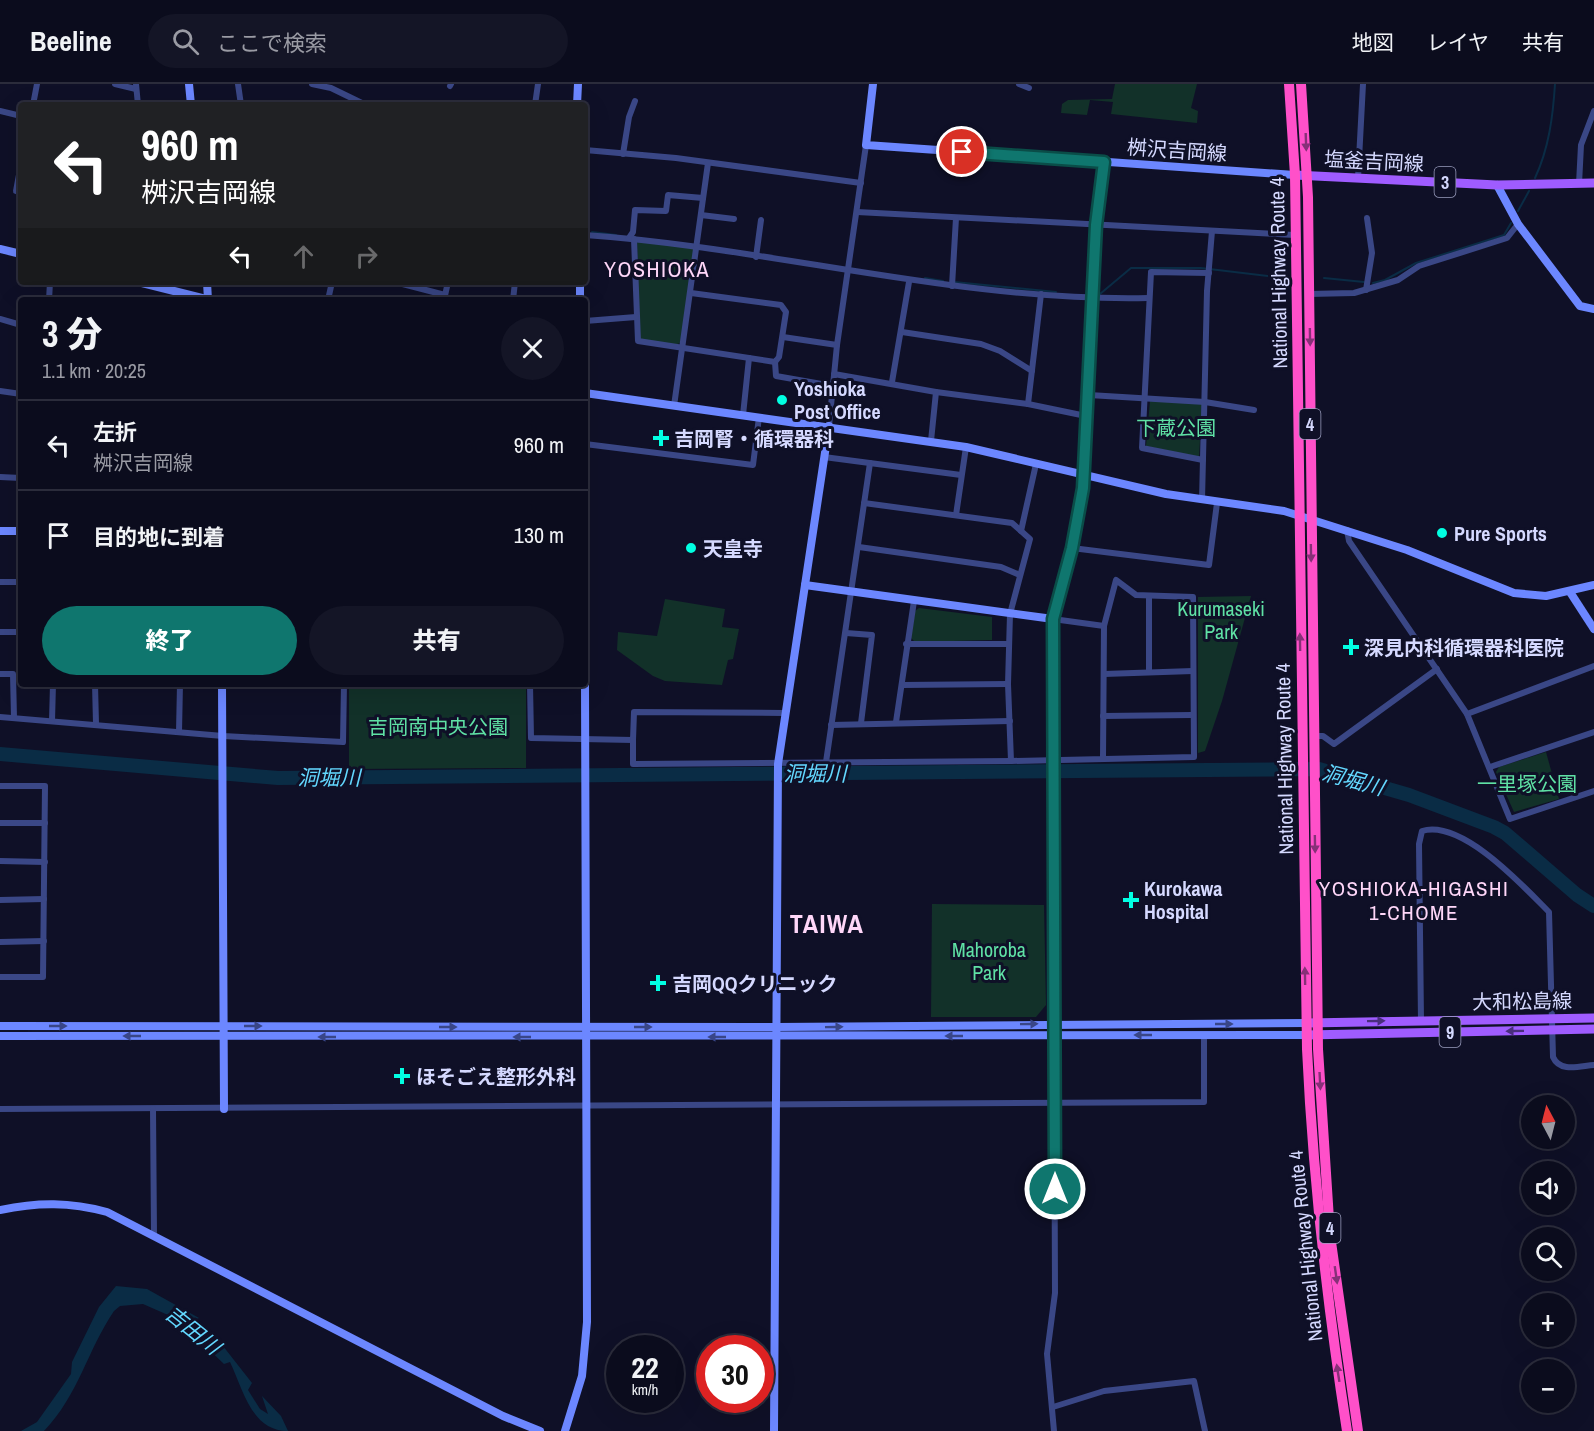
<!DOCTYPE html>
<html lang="ja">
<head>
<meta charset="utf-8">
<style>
  body { margin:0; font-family:"Archivo Narrow","Noto Sans JP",sans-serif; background:#141526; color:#f1f3f6; height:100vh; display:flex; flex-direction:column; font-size:22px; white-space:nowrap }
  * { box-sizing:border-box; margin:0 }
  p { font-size:20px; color:#9a9ba4 }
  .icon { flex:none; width:33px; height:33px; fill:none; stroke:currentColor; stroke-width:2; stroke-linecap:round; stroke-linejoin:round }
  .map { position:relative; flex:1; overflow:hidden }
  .panel { position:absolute; left:18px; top:213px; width:570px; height:390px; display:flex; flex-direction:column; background:#0b0c1d; border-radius:6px; box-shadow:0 6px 24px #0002,0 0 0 2px #2b2c3b }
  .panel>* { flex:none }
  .banner { position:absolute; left:18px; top:18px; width:570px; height:183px; border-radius:6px; box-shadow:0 6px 24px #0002,0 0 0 2px #2b2c3b; background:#202124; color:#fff; overflow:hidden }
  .needle { width:39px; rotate:353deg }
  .controls { position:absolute; left:1521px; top:1011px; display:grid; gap:12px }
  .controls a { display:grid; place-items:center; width:54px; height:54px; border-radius:50%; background:#0b0c1d; box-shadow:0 6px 24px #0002,0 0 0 2px #2b2c3b; font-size:30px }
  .speed { position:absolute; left:606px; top:1251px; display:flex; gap:12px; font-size:30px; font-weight:700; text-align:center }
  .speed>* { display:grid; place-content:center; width:78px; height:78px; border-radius:50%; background:#0b0c1d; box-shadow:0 6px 24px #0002,0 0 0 2px #2b2c3b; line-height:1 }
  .speed small { font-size:15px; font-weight:400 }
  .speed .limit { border:9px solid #d22; background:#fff; color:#111 }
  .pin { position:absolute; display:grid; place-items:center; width:51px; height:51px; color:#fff; margin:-26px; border:3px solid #fff; border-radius:50%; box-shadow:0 2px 6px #0007 }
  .me { position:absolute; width:66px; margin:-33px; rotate:0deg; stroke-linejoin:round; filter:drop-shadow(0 0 4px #0008) }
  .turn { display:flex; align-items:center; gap:21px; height:126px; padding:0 24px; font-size:27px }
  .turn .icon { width:78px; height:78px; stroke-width:2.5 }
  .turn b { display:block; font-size:42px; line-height:51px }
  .lanes { display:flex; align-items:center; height:57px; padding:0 24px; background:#0003; justify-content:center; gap:30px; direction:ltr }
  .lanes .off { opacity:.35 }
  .round { display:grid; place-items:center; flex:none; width:63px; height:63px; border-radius:32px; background:#141526 }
  .summary { display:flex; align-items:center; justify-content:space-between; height:102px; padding:0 24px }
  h1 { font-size:36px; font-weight:800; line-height:45px }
  .button { display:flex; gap:12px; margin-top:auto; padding:12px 24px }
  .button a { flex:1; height:69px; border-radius:36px; background:#0f766e; color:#fff; font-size:24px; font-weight:800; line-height:69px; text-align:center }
  .button a+a { background:#141526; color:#f1f3f6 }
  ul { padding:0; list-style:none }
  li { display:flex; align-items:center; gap:18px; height:90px; padding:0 24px; border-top:2px solid #2b2c3b }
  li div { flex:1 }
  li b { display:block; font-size:22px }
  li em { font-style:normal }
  header { display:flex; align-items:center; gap:36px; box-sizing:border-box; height:84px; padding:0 30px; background:#0b0c1d; border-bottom:2px solid #2b2c3b }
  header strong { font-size:28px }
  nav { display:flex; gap:33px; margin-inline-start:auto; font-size:21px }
  .search { width:420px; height:54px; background:#141526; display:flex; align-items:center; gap:15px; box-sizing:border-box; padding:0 21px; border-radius:33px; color:#9a9ba4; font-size:22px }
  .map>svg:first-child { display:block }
</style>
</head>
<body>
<header>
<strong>Beeline</strong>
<div class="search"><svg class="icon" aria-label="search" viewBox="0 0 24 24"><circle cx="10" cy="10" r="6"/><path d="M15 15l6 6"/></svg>ここで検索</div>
<nav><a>地図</a><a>レイヤ</a><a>共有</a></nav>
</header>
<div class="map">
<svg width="1594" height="1347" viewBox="0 0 1594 1347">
  <rect width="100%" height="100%" fill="#0f1027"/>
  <g fill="#123129">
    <path d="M1115,0H1197L1191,24L1198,27L1197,39L1111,30L1113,18L1090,16L1087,31L1061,29L1062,20L1068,16L1112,15Z"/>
    <path d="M637,156L694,164L681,258L676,261L640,255Z"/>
    <path d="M1150,317L1202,320L1199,373L1146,362Z"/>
    <path d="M1251,512L1222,617L1205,667L1198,669V513Z"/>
    <path d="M665,515L725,525L722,543L739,545L733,575L728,576L722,601L665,597L653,592L617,566L618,548L657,552Z"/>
    <path d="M919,524L992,533V556L915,558L911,554L915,527Z"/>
    <path d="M349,600H526V684L349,685Z"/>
    <path d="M1546,668L1559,715L1514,728L1496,688L1499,683Z"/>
    <path d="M932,820L1044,821L1046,921L1036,933H931Z"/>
  </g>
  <path fill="#0a2c45" d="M116,1202L147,1205L199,1234L192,1237L212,1262L221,1260L212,1248L252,1299L248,1306L260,1325L268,1330L262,1312L281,1332L288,1347C251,1347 243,1305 230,1278L224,1280L172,1230L168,1231L143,1220L120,1222L114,1227C88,1265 78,1312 44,1347H21L37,1338L71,1290L72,1278L99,1223Z"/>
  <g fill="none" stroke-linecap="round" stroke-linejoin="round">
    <g stroke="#0a2c45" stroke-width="2">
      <path d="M1535,94C1549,64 1553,32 1555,0"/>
      <path d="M1518,127L1529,107"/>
      <path d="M592,148L616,151"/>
      <path d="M925,194L943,197"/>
      <path d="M1324,194L1364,198"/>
      <path d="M954,198L1056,208"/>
      <path d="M1373,199L1385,196L1416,179L1504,151L1511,139"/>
      <path d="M1100,210L1131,184H1201L1284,194"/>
    </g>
    <path stroke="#0a2c45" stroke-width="14" d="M0,670L278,694L1319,685L1409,711L1494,743L1505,749L1577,811L1594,822"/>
    <g stroke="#3a4786" stroke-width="6">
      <path d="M115,0L136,5"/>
      <path d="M136,0L138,21"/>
      <path d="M238,0L241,21"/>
      <path d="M312,0L331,4L366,21"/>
      <path d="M1019,0L1029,4"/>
      <path d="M450,2L451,0"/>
      <path d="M33,21L37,0"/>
      <path d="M535,21L538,0"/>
      <path d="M0,27L21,32"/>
      <path d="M585,66L676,74L861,99"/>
      <path d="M623,70L629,33L635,17"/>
      <path d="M21,80L16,107L21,109"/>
      <path d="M1358,94L1363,0"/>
      <path d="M1579,100L1581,61L1594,27"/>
      <path d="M857,128L1295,151"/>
      <path d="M701,131L734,135"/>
      <path d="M585,151C774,164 958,218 1148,214"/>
      <path d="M629,154L633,148L635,126L666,127L668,111L703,114"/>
      <path d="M634,155L638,257L775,278L779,273L786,228L781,221L691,209"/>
      <path d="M756,173L761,136"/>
      <path d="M395,198L445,211"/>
      <path d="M952,202L956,134"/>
      <path d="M1366,206L1372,169L1367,134"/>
      <path d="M1309,210L1354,209L1398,196L1419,182L1507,154L1518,140"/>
      <path d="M49,216L50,198"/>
      <path d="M328,216L332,198"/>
      <path d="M444,216L448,198"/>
      <path d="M513,216L515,198"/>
      <path d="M0,235L21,241"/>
      <path d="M585,237L636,233"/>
      <path d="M902,248L981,260L1000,267L1032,287"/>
      <path d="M783,253L837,261"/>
      <path d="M775,278L776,292L833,302"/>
      <path d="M834,290L936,308L1028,320L1086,332"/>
      <path d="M892,298L909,198"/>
      <path d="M0,307L21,310"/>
      <path d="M20,310L21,374"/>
      <path d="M1089,311L1205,318L1254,326"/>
      <path d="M1028,320L1041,210"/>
      <path d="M674,322L708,79"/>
      <path d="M743,331L749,274"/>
      <path d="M829,342L837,261L866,61"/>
      <path d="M931,357L936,308"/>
      <path d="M585,360L753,381L759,333"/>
      <path d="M824,373L961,391"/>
      <path d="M1203,376L1142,364L1151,188L1209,189"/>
      <path d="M0,393L21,394"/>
      <path d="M1202,416L1207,207L1212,147"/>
      <path d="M864,419L1012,439L1030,455L1010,530L1008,600L1011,677"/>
      <path d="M956,431L966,363"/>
      <path d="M1347,446L1349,457L1467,630L1510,735L1594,707"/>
      <path d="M1021,447L1036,380"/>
      <path d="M859,463L1001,483L1020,491"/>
      <path d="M1072,464L1209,481L1217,419"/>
      <path d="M0,498H21"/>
      <path d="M1149,513V588"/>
      <path d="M1104,542L1053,535L1072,464L1083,404L1096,141L1104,78"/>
      <path d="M0,548H21"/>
      <path d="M846,549L872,551L861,639"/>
      <path d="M906,560H1008"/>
      <path d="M0,590H13L14,634"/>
      <path d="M1104,590L1193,587"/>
      <path d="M95,600L96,640"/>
      <path d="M530,600L531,654L633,656L634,628L784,629"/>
      <path d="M902,601L1008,600"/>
      <path d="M1467,630L1594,582"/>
      <path d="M1103,632L1192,631"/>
      <path d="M0,633L223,652L343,658L344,600"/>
      <path d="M52,637L53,600"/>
      <path d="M896,638L914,517"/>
      <path d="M831,641L1010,637"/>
      <path d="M179,648L180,600"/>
      <path d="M1314,652H1323L1334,660L1437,585"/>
      <path d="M633,656V680L1011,677L1194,673L1193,513L1136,511L1116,496L1104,542L1103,674"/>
      <path d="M826,678L870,379"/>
      <path d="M1490,683L1594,648"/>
      <path d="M0,702H45L43,893H0"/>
      <path d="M0,739H45"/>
      <path d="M0,777L45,778"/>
      <path d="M0,816L44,815"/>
      <path d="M0,858L44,857"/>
      <path d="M1421,937L1419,760L1422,747C1462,735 1523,802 1549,828L1553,973C1560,989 1580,982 1594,981"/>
      <path d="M0,1025L1204,1018V951"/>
      <path d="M153,1025L154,1151"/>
      <path d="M1053,1323L1104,1307L1194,1297L1205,1347"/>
      <path d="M1054,1347L1047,1270L1055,1209L1054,940"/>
    </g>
    <g stroke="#6c87ff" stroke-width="8">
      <path d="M189,0L191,21"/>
      <path d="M873,0L866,61L1295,91"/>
      <path d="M577,21L578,0"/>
      <path d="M1497,101L1518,140L1580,222L1594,225"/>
      <path d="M0,165L21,170"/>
      <path d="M138,198L210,216"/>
      <path d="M207,198L208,216"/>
      <path d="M580,198V216"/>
      <path d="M585,309L966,363L1166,410L1284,427L1407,466L1514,509L1546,512L1594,501"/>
      <path d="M0,447H21"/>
      <path d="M805,501L1053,535L1054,940"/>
      <path d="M1570,508L1594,545"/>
      <path d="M222,600L224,1025"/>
      <path d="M0,942L776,943L1306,939"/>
      <path d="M0,952L1306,951"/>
      <path d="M0,1126C38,1118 70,1118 107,1128L503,1332L540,1347"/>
      <path d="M565,1347L582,1292L587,1238L585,600"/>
      <path d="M774,1347L778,680L829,342"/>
    </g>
    <g stroke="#9f5cff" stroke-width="9">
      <path d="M1295,91L1497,101L1594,99"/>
      <path d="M1306,939L1594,934"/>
      <path d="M1306,951L1594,945"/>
    </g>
    <g stroke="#ff50c9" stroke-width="10">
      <path d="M1289,0L1295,91L1307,965C1313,1095 1327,1219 1347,1347"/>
      <path d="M1301,0L1308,113L1318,965L1330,1151L1358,1347"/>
    </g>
  </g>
  <defs><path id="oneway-solid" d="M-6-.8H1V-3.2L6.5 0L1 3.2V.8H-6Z" transform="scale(1.5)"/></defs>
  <g fill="#873078">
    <use href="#oneway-solid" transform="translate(1306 58) rotate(88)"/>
    <use href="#oneway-solid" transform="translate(1310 253) rotate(89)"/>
    <use href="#oneway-solid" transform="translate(1311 469) rotate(89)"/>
    <use href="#oneway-solid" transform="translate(1300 558) rotate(-91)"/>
    <use href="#oneway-solid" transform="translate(1315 760) rotate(89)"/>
    <use href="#oneway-solid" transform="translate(1305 892) rotate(-91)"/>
    <use href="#oneway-solid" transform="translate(1320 997) rotate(87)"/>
    <use href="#oneway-solid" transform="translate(1336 1191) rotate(82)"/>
    <use href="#oneway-solid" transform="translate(1338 1289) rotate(-99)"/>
  </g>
  <g fill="#492e7d">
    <use href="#oneway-solid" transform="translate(1376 937) rotate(-1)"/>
    <use href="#oneway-solid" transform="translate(1515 947) rotate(179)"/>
  </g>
  <g fill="#394688">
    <use href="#oneway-solid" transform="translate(1029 940) rotate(-1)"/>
    <use href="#oneway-solid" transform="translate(1224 940)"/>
    <use href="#oneway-solid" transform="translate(58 942)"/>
    <use href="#oneway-solid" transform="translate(253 942)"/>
    <use href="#oneway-solid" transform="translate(448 943)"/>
    <use href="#oneway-solid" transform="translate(643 943)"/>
    <use href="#oneway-solid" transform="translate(834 943) rotate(-1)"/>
    <use href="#oneway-solid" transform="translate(1143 951) rotate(-180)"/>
    <use href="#oneway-solid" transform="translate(132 952) rotate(180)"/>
    <use href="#oneway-solid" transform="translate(954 952) rotate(180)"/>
    <use href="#oneway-solid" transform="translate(327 953) rotate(-180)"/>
    <use href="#oneway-solid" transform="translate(522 953) rotate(-180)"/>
    <use href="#oneway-solid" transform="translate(717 953) rotate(-180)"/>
  </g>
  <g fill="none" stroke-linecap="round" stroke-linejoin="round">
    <defs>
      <path id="route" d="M962,68L1104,78L1096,141L1083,404L1072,464L1053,535L1055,1105"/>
    </defs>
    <use href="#route" stroke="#0a4d48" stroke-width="15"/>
    <use href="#route" stroke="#0f766e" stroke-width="10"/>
  </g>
  <g fill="#01ffe2" stroke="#0f1027" stroke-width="2">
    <circle cx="782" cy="316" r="6"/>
    <path d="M658 345h6v6h6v6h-6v6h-6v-6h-6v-6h6z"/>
    <circle cx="1442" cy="449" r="6"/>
    <circle cx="691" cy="464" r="6"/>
    <path d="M1348 554h6v6h6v6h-6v6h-6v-6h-6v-6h6z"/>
    <path d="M1128 807h6v6h6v6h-6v6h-6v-6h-6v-6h6z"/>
    <path d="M655 890h6v6h6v6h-6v6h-6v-6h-6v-6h6z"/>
    <path d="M399 983h6v6h6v6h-6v6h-6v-6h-6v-6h6z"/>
  </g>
  <g text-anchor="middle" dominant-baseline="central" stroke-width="6" stroke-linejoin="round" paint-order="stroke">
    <g fill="#0f1027" stroke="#9a9dbe" stroke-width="1.5">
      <rect x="1434.5" y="83" width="21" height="30" rx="4.5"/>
      <rect x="1299.5" y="325" width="21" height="30" rx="4.5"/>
      <rect x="1439.5" y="933" width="21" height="30" rx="4.5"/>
      <rect x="1319.5" y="1129" width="21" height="30" rx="4.5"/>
    </g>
    <g font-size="18" font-weight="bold" fill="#d5d9ff">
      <text x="1445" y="98">3</text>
      <text x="1310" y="340">4</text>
      <text x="1450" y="948">9</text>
      <text x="1330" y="1144">4</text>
    </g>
    <g font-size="20" fill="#d5d9ff" stroke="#0f1027">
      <text transform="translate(1177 66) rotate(4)">桝沢吉岡線</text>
      <text transform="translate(1374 77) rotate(3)">塩釜吉岡線</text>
      <text transform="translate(1278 189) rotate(-91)">National Highway Route 4</text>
      <text transform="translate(1284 675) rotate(-91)">National Highway Route 4</text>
      <text transform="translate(1522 917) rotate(-1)">大和松島線</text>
      <text transform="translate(1305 1162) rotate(-96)">National Highway Route 4</text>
    </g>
    <g font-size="20" font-weight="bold" fill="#d5d9ff" stroke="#0f1027" text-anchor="start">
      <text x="794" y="304">Yoshioka<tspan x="794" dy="23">Post Office</tspan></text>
      <text x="674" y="354">吉岡腎・循環器科</text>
      <text x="1454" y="449">Pure Sports</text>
      <text x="703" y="464">天皇寺</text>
      <text x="1364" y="563">深見内科循環器科医院</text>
      <text x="1144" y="804">Kurokawa<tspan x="1144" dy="23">Hospital</tspan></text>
      <text x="672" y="899">吉岡QQクリニック</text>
      <text x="416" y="992">ほそごえ整形外科</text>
    </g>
    <g font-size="20" fill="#5fe1a5" stroke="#0f1027">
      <text x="1176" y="343">下蔵公園</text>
      <text x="1221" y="524">Kurumaseki<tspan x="1221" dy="23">Park</tspan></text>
      <text x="438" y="642">吉岡南中央公園</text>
      <text x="1527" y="699">一里塚公園</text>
      <text x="989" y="865">Mahoroba<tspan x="989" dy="23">Park</tspan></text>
    </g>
    <g font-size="21" font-style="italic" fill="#63d8ff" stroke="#0f1027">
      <text x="815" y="689">洞堀川</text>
      <text x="329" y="693">洞堀川</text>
      <text transform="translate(1353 696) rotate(15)">洞堀川</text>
      <text transform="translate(193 1246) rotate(39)">吉田川</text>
    </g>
    <g font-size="21" letter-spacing="1.5" fill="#ffd7f9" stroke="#0f1027">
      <text x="1414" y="804">YOSHIOKA-HIGASHI<tspan x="1414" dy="24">1-CHOME</tspan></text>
    </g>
    <g font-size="22" letter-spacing="1.5" fill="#ffd7f9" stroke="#0f1027">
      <text x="657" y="185">YOSHIOKA</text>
    </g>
    <g font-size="26" font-weight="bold" letter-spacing="1.5" fill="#ffd7f9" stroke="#0f1027">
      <text x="827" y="839">TAIWA</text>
    </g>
  </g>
</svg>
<div class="controls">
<a><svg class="needle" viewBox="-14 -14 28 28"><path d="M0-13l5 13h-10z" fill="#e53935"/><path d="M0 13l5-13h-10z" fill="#9a9ba4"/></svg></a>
<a><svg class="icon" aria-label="sound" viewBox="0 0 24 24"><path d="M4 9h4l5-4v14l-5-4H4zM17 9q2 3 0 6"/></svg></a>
<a><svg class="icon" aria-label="search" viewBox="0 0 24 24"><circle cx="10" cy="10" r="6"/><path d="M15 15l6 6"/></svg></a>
<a>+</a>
<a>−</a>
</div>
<div class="speed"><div>22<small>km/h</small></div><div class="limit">30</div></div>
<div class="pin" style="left:962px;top:68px;background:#d93025"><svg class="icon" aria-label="arrive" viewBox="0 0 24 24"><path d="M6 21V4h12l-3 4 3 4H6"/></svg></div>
<svg class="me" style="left:1055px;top:1105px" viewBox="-20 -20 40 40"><circle r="17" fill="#0f766e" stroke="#fff" stroke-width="3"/><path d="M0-11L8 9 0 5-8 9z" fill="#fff"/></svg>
<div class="banner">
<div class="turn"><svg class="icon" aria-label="left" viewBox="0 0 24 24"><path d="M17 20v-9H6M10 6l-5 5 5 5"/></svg><div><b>960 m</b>桝沢吉岡線</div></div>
<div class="lanes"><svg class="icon" aria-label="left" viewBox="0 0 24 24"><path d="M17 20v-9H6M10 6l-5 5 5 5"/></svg><svg class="icon off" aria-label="ahead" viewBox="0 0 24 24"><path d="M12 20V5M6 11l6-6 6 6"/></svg><svg class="icon off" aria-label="right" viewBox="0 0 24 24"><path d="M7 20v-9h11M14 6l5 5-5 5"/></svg></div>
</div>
<section class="panel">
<div class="summary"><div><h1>3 分</h1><p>1.1 km · 20:25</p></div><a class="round"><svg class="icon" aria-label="close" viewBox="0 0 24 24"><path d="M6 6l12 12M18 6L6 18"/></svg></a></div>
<ul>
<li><svg class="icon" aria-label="left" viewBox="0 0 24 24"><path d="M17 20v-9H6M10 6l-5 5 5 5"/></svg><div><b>左折</b><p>桝沢吉岡線</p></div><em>960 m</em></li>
<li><svg class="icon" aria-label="arrive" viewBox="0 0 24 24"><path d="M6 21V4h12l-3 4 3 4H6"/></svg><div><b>目的地に到着</b></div><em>130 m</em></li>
</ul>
<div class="button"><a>終了</a><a>共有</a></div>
</section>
</div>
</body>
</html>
